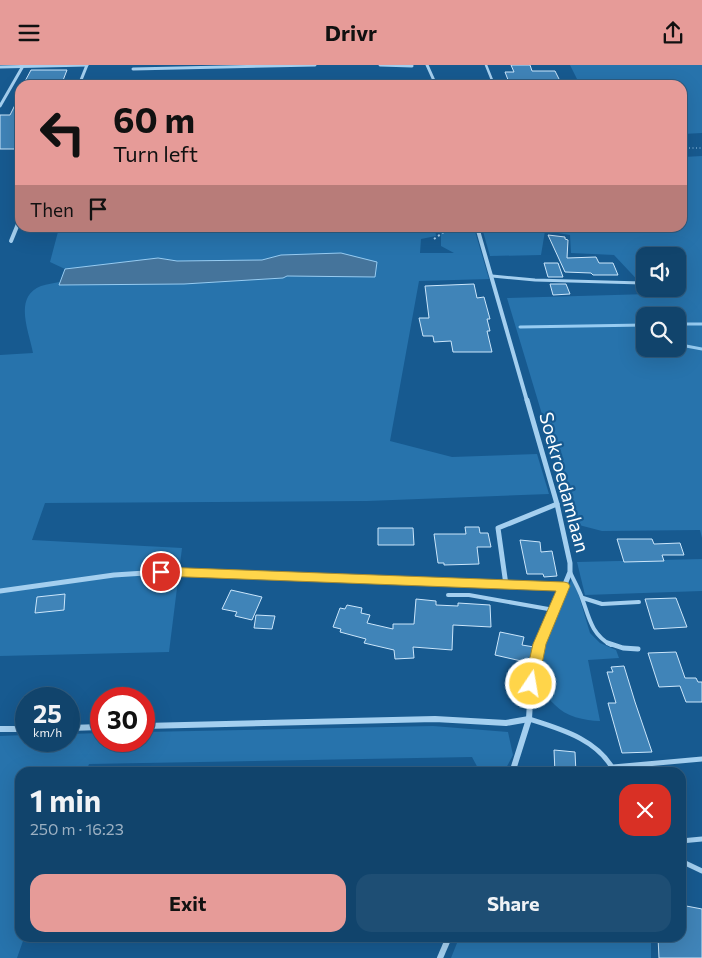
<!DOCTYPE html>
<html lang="en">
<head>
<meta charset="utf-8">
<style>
  body { margin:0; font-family:Commissioner,sans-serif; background:#1e4e74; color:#f1f3f6; height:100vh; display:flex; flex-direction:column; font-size:19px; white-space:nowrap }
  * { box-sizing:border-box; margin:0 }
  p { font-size:16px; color:#9cb0c2 }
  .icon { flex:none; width:28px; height:28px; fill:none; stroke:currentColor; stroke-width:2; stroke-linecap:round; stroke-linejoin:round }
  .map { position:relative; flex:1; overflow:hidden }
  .panel { position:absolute; left:15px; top:702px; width:671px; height:175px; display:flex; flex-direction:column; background:#11446c; border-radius:15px; box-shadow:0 5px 20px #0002,0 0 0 1px #305c7f }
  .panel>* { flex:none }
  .hud { position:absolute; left:15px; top:15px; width:672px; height:152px; border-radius:15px; box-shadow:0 5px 20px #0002,0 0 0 1px #305c7f; background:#e69b98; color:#111; overflow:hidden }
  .tools { position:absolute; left:636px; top:182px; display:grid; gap:10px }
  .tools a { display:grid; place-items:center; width:50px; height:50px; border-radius:10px; background:#11446c; box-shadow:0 5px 20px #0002,0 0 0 1px #305c7f; font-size:25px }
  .speed { position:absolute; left:15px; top:622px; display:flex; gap:10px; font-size:25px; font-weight:700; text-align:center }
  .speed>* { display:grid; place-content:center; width:65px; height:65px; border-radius:50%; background:#11446c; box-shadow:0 5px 20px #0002,0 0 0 1px #305c7f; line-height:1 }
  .speed small { font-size:12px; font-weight:400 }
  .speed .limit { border:8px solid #d22; background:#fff; color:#111 }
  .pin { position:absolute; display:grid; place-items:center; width:42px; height:42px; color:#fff; margin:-21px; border:2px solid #fff; border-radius:50%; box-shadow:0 1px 5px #0007 }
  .me { position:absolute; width:55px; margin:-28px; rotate:12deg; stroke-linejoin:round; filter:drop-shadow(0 0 4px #0008) }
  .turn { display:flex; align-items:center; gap:18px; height:105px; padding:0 15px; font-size:22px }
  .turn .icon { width:65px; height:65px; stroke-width:2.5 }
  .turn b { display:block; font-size:35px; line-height:42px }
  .then { display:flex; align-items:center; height:48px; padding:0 15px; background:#0003; gap:10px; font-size:19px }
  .round { display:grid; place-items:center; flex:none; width:52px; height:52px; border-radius:15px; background:#1e4e74 }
  .summary { display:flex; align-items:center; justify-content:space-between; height:85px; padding:0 15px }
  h1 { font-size:30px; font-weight:700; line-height:38px }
  .button { display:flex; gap:10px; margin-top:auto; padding:10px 15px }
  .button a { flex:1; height:58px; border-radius:15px; background:#e69b98; color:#111; font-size:20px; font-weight:700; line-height:58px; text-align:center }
  .button a+a { background:#1e4e74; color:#f1f3f6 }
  header { display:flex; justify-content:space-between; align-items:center; height:65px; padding:0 15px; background:#e69b98; color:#111; font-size:22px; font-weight:700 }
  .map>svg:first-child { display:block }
</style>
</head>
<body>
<header><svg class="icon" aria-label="menu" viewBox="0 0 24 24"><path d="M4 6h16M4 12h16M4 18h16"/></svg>Drivr<svg class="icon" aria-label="share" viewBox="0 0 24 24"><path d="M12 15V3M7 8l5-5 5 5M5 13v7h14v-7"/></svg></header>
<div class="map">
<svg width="702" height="893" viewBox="0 0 702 893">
  <rect width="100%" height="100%" fill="#175a90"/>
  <g fill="#2773ac" fill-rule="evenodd">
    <path d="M570,0H702V68L683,69L682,20H580Z"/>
    <path d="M702,91V473L700,465L602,466L575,459L507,233L649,229L646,224H678V191H645V223L614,190L571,188L570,170L545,166L541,190L490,191L482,163L682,162L683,92ZM645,251H678V284H645Z"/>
    <path d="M59,163H435L436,171L421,174L420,188H454L441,181V165L449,163H474L489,214L419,216L390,376L452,392L537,389L549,429L367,436L45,438L32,475L182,483L169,587L0,591V290L33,288C29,266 13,232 41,221C47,219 54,218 60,217V220L184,219L283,213L287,211H375L281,190L262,195L177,196L158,193L65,204L50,197Z"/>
    <path d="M702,494V526L585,530L577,497Z"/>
    <path d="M573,511L590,568L600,578L616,585L619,593L588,595L600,656C585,656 565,651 555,640C550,635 542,629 539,623C530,599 563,535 573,511Z"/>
    <path d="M433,661L508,667L513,690L504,707H480L472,692L89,699L86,707L20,708V872L24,873L17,893H0V671L26,670V676H69V669L101,668V676H144V667Z"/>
    <path d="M459,873H651V893H451Z"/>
  </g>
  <path fill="#45749b" stroke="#97ccf2" d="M341,188L377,197L375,212L287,211L283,213L184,219L59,220L65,204L158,193L177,196L262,195L281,190Z"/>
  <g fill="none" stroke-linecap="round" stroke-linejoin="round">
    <g stroke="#97ccf2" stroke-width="3">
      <path d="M678,259H702"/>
      <path d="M520,262L645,260"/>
      <path d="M686,281L702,284"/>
    </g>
  </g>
  <g fill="#4084b8" stroke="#cbe6fb">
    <path d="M511,0H530L532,6H555L562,20H510L505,7H514Z"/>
    <path d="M31,5H67L62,18L23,20Z"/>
    <path d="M20,30V84H0V50H10Z"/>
    <path d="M548,170L565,172V174L568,175L567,193L596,192L599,198H613L618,210H593L591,208L565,207Z"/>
    <path d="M544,198H558L563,212H548Z"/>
    <path d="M474,219L477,233L484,232L490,254H487L490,266H487L492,287H453L451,276L434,277L433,271H423L419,253H429L425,221Z"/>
    <path d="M550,219H566L570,229L553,230Z"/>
    <path d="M465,462H479L480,468H488L491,482H477L479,499L444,500V498H438L434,469H466Z"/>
    <path d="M378,463H413L414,480H378Z"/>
    <path d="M617,474H652L654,479L680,478L684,490H662L664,496L624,497Z"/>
    <path d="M520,475L540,477L541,487L552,486L557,511L544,512L543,509H527Z"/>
    <path d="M231,525L262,532L252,555L235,551L237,547L222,544Z"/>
    <path d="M65,529L64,545L35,548L37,532Z"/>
    <path d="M676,533L687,562L654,564L645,534Z"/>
    <path d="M416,534L436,536V540L458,541V538L490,540L491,562L453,560L452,585L413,582L414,593L395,594L394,585L364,578L366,574L340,567L341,564L333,562L340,543L345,544L347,540L362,543L361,548L370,550L367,558L393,564V559H414Z"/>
    <path d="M256,550L275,551L272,564L254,563Z"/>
    <path d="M500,567L524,572L522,580L534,582L530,598L495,590Z"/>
    <path d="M676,587L685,613H696L698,617H702V637H686L680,621L659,622L648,588Z"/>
    <path d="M624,601L635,637L652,687L622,688L608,638H616L607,607H613L611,602Z"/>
    <path d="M554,685L575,687L576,708H555Z"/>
    <path d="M681,840L702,844V893H659L658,872H681Z"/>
  </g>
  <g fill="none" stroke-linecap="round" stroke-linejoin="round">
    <path stroke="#a4cfef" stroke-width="1" stroke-dasharray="1 2.5" stroke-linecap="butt" d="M682,83H702"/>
    <path stroke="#a4cfef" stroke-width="2" stroke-dasharray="2 3" stroke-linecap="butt" d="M434,174L448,164L470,163"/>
    <path stroke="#a4cfef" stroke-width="2.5" d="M486,0L494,20"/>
    <path stroke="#a4cfef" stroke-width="3" d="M492,211L535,215L642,218"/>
    <g stroke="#a4cfef" stroke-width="4">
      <path d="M570,507C574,516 579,524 582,533C589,552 591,569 611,580"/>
      <path d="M448,530H469L554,545"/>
      <path d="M583,533L602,539L639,537"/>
    </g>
    <g stroke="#a4cfef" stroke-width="5">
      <path d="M608,578L623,583L638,584"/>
      <path d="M529,654C561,664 600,675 615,708"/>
      <path d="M613,702L702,694"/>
      <path d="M681,776L702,774"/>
      <path d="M681,796L702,806"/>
    </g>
    <g stroke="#a4cfef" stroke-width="3">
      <path d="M380,0L412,1"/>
      <path d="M427,0L436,20"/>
      <path d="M0,2L87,0"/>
      <path d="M133,4L315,0"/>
      <path d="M79,20L87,0"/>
      <path d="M0,41L23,1"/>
    </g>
    <g stroke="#a4cfef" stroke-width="4">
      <path d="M477,162L527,336"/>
      <path d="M11,176L20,154"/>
    </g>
    <g stroke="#a4cfef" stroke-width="5">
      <path d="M527,335L557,439L570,498V507L540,580"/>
      <path d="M506,520L498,463L557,439"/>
      <path d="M0,526L114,510L161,507L563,521"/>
    </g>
    <g stroke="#a4cfef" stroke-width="6">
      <path d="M144,661L435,654L506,658L529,654"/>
      <path d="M69,663L101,662"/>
      <path d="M0,664H26"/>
      <path d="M512,708L529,654L531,619L540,578"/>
      <path d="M440,893L449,872"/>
    </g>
  </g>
  <path fill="#ffd54a" stroke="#a68a30" d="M161,502L564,517L568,518L570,521L546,579L538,619L536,623L531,625L526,623L524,619L533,579L556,526L161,511L157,510L155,507L157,503Z"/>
  <g text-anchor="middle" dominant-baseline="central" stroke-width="4.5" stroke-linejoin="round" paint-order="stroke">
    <g font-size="19" fill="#fff" stroke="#175a90">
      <text transform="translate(565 417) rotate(75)">Soekroedamlaan</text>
    </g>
  </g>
</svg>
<div class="tools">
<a><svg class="icon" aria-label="sound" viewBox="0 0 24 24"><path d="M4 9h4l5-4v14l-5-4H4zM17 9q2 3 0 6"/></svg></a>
<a><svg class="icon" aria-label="search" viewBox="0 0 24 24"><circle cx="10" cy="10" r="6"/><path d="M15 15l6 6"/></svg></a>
</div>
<div class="speed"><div>25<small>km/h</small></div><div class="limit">30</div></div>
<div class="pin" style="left:161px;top:507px;background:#d93025"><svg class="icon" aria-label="arrive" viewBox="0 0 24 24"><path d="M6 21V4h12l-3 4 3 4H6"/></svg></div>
<svg class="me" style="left:531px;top:619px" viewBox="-20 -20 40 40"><circle r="17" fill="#ffd54a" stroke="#fff" stroke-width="3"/><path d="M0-11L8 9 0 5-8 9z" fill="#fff"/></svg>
<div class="hud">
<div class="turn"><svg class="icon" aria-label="left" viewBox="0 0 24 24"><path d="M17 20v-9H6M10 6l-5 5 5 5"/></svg><div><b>60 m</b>Turn left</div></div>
<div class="then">Then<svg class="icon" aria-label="arrive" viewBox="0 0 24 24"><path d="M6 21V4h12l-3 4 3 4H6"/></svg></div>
</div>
<section class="panel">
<div class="summary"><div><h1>1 min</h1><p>250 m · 16:23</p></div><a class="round" style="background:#d93025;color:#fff"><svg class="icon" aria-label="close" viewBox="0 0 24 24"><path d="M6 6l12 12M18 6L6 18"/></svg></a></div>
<div class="button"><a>Exit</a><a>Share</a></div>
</section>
</div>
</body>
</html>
